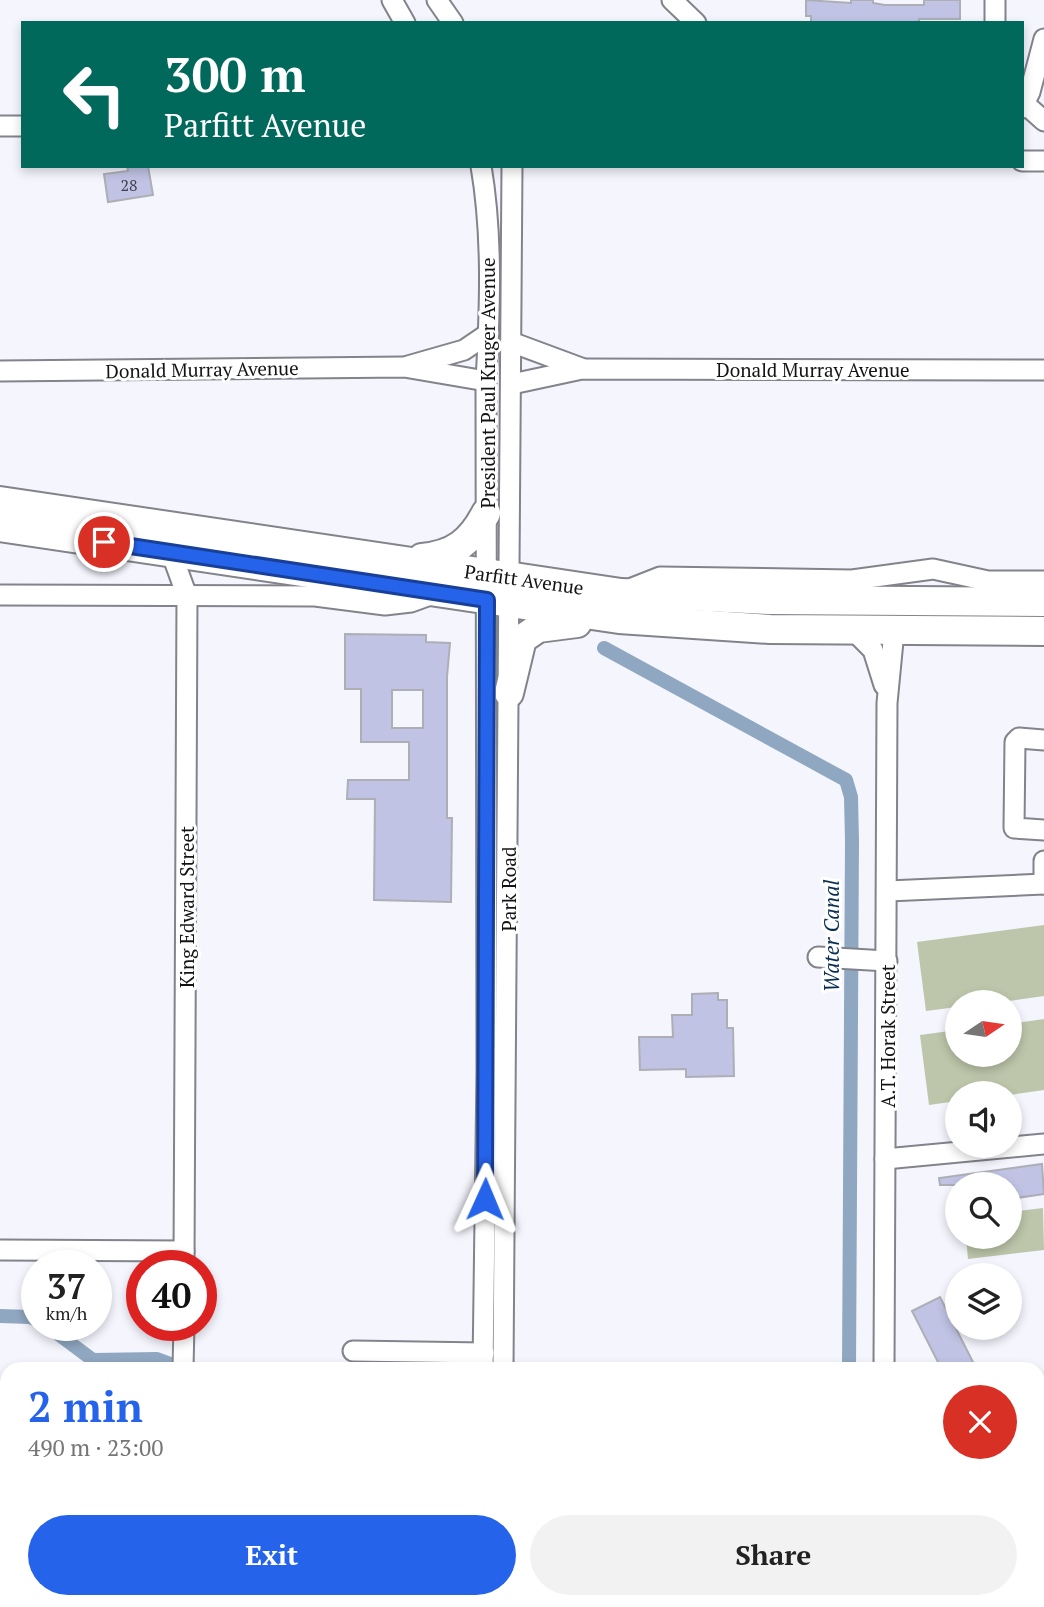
<!DOCTYPE html>
<html lang="en">
<head>
<meta charset="utf-8">
<style>
  body { margin:0; font-family:"PT Serif",serif; background:#f2f2f2; color:#222; height:100vh; display:flex; flex-direction:column; font-size:26px; white-space:nowrap }
  * { box-sizing:border-box; margin:0 }
  p { font-size:23px; color:#767676 }
  .icon { flex:none; width:38px; height:38px; fill:none; stroke:currentColor; stroke-width:2; stroke-linecap:round; stroke-linejoin:round }
  .map { position:relative; flex:1; overflow:hidden }
  .sheet { position:absolute; left:0px; top:1362px; width:1045px; height:247px; display:flex; flex-direction:column; background:#fff; border-radius:21px 21px 0 0; box-shadow:0 4px 10px #0003 }
  .sheet>* { flex:none }
  .hud { position:absolute; left:21px; top:21px; width:1003px; height:147px; border-radius:0px; box-shadow:0 4px 10px #0003; background:#00695c; color:#fff; overflow:hidden }
  .needle { width:46px; rotate:77deg }
  .controls { position:absolute; left:945px; top:990px; display:grid; gap:14px }
  .controls a { display:grid; place-items:center; width:77px; height:77px; border-radius:50%; background:#fff; box-shadow:0 4px 10px #0003; font-size:35px }
  .speed { position:absolute; left:21px; top:1250px; display:flex; gap:14px; font-size:35px; font-weight:700; text-align:center }
  .speed>* { display:grid; place-content:center; width:91px; height:91px; border-radius:50%; background:#fff; box-shadow:0 4px 10px #0003; line-height:1 }
  .speed small { font-size:18px; font-weight:400 }
  .speed .limit { border:10px solid #d22; background:#fff; color:#111 }
  .pin { position:absolute; display:grid; place-items:center; width:60px; height:60px; color:#fff; margin:-30px; border:4px solid #fff; border-radius:50%; box-shadow:0 2px 7px #0007 }
  .me { position:absolute; width:77px; margin:-38px; rotate:1deg; stroke-linejoin:round; filter:drop-shadow(0 0 5px #0008) }
  .turn { display:flex; align-items:center; gap:24px; height:147px; padding:0 28px; font-size:32px }
  .turn .icon { width:91px; height:91px; stroke-width:2.5 }
  .turn b { display:block; font-size:49px; line-height:60px }
  .round { display:grid; place-items:center; flex:none; width:74px; height:74px; border-radius:37px; background:#f2f2f2 }
  .summary { display:flex; align-items:center; justify-content:space-between; height:119px; padding:0 28px }
  h1 { font-size:42px; font-weight:800; line-height:52px; color:#2563eb }
  .cta { display:flex; gap:14px; margin-top:auto; padding:14px 28px }
  .cta a { flex:1; height:80px; border-radius:42px; background:#2563eb; color:#fff; font-size:28px; font-weight:800; line-height:80px; text-align:center }
  .cta a+a { background:#f2f2f2; color:#222 }
  .map>svg:first-child { display:block }
</style>
</head>
<body>
<div class="map">
<svg width="1044" height="1607" viewBox="0 0 1044 1607">
  <rect width="100%" height="100%" fill="#f4f5fd"/>
  <g fill="#bdc6aa">
    <path d="M1044,925V996L994,1003H957V1007L926,1011L917,942Z"/>
    <path d="M1044,1019V1090L1010,1095L957,1094V1101L929,1105L920,1035L957,1030V1055H1010V1024Z"/>
    <path d="M1043,1208L1044,1250L968,1259L966,1237H1010V1212Z"/>
    <path d="M1044,1392V1607H1013L1008,1601H1038V1394Z"/>
    <rect x="591" y="1601" width="199" height="6"/>
  </g>
  <g fill="none" stroke-linecap="round" stroke-linejoin="round">
    <g stroke="#90a7c1" stroke-width="14">
      <path d="M604,648L846,780L851,797L852,841L849,1368"/>
      <path d="M0,1316L30,1317L37,1320"/>
      <path d="M46,1325L93,1360L157,1359L181,1368"/>
      <path d="M846,1607L847,1601"/>
    </g>
  </g>
  <g fill="#c0c3e4" stroke="#adaeb6" stroke-width="2" fill-rule="evenodd">
    <path d="M806,0L851,3V0H873V3L885,5H924V0H960V19H919V23H811V16H806Z"/>
    <path d="M127,166H148L153,195L108,202L104,174L128,171Z"/>
    <path d="M345,634L426,635V642L450,643L447,677V818H452L451,902L374,900L375,799H347L348,780H409V742H361V689H345ZM392,690H423V728H392Z"/>
    <path d="M718,993V1000H727V1028H733L734,1076L686,1077V1069L640,1070L639,1037H673L672,1015H692V994Z"/>
    <path d="M1042,1164L1044,1194L1010,1199V1185H940L939,1178Z"/>
    <path d="M940,1297L976,1368H941L912,1311Z"/>
  </g>
  <g fill="none" stroke-linecap="round" stroke-linejoin="round">
    <defs>
      <g id="minor">
        <path d="M392,0L405,23"/>
        <path d="M437,0L453,23"/>
        <path d="M672,0L696,23"/>
        <path d="M995,23V0"/>
        <path d="M1025,104L1044,121"/>
        <path d="M1022,108L1030,92L1044,39"/>
        <path d="M0,126H23"/>
        <path d="M1022,161H1044"/>
        <path d="M481,166C493,236 490,310 486,381L487,1071L483,1368"/>
        <path d="M511,342L581,368"/>
        <path d="M408,366L464,350L489,333"/>
        <path d="M0,371L404,367L486,381"/>
        <path d="M512,384L582,369L1044,370"/>
        <path d="M171,552L187,596L184,1265"/>
        <path d="M627,590L660,577L852,580L933,569L988,581H1044"/>
        <path d="M0,595L315,596L385,605L411,602L433,594"/>
        <path d="M853,630L873,650L884,685"/>
        <path d="M1044,740L1019,738L1015,742L1014,828L1044,830"/>
        <path d="M1044,884V861"/>
        <path d="M888,891L1044,884"/>
        <path d="M818,957L887,961"/>
        <path d="M885,1159L1044,1144"/>
        <path d="M0,1250L184,1251"/>
        <path d="M353,1351L484,1353"/>
        <path d="M183,1368L184,1325"/>
        <path d="M503,1368L512,166"/>
        <path d="M884,1368L887,703L894,631"/>
        <path d="M0,1449H7"/>
        <path d="M99,1606V1601"/>
        <path d="M182,1607V1601"/>
        <path d="M481,1607V1601"/>
        <path d="M501,1607V1601"/>
        <path d="M883,1607V1601"/>
      </g>
      <g id="highway">
        <path d="M0,501L621,593L770,600L1044,602"/>
        <path d="M0,527L619,619L770,629L1044,631"/>
        <path d="M422,558C454,555 471,542 486,513"/>
        <path d="M509,693L522,639L538,628L577,623"/>
      </g>
    </defs>
    <use href="#minor" stroke="#82838b" stroke-width="23"/>
    <use href="#highway" stroke="#82838b" stroke-width="32"/>
    <use href="#minor" stroke="#fff" stroke-width="19"/>
    <use href="#highway" stroke="#fff" stroke-width="28"/>
  </g>
  <g fill="none" stroke-linecap="round" stroke-linejoin="round">
    <defs>
      <path id="route" d="M104,542L487,600L485,1199"/>
    </defs>
    <use href="#route" stroke="#184099" stroke-width="18"/>
    <use href="#route" stroke="#2563eb" stroke-width="12"/>
  </g>
  <g text-anchor="middle" dominant-baseline="central" stroke-width="6" stroke-linejoin="round" paint-order="stroke">
    <g font-size="16" fill="#3e3f4a">
      <text x="129" y="185">28</text>
    </g>
    <g font-size="19" fill="#131316" stroke="#fff">
      <text transform="translate(202 369) rotate(-1)">Donald Murray Avenue</text>
      <text x="813" y="369">Donald Murray Avenue</text>
      <text transform="translate(487 383) rotate(-90)">President Paul Kruger Avenue</text>
      <text transform="translate(524 579) rotate(8)">Parfitt Avenue</text>
      <text transform="translate(508 889) rotate(-90)">Park Road</text>
      <text transform="translate(186 907) rotate(-90)">King Edward Street</text>
      <text transform="translate(887 1036) rotate(-90)">A.T. Horak Street</text>
    </g>
    <g font-size="21" font-style="italic" fill="#072d50" stroke="#fff">
      <text transform="translate(831 936) rotate(-90)">Water Canal</text>
    </g>
  </g>
</svg>
<div class="controls">
<a><svg class="needle" viewBox="-14 -14 28 28"><path d="M0-13l5 13h-10z" fill="#e53935"/><path d="M0 13l5-13h-10z" fill="#767676"/></svg></a>
<a><svg class="icon" aria-label="sound" viewBox="0 0 24 24"><path d="M4 9h4l5-4v14l-5-4H4zM17 9q2 3 0 6"/></svg></a>
<a><svg class="icon" aria-label="search" viewBox="0 0 24 24"><circle cx="10" cy="10" r="6"/><path d="M15 15l6 6"/></svg></a>
<a><svg class="icon" aria-label="layers" viewBox="0 0 24 24"><path d="M12 4l9 5-9 5-9-5zM3 14l9 5 9-5"/></svg></a>
</div>
<div class="speed"><div>37<small>km/h</small></div><div class="limit">40</div></div>
<div class="pin" style="left:104px;top:542px;background:#d93025"><svg class="icon" aria-label="arrive" viewBox="0 0 24 24"><path d="M6 21V4h12l-3 4 3 4H6"/></svg></div>
<svg class="me" style="left:485px;top:1199px" viewBox="-20 -20 40 40"><path d="M0-17L14 15 0 8-14 15z" fill="#2563eb" stroke="#fff" stroke-width="4"/></svg>
<div class="hud">
<div class="turn"><svg class="icon" aria-label="left" viewBox="0 0 24 24"><path d="M17 20v-9H6M10 6l-5 5 5 5"/></svg><div><b>300 m</b>Parfitt Avenue</div></div>
</div>
<section class="sheet">
<div class="summary"><div><h1>2 min</h1><p>490 m · 23:00</p></div><a class="round" style="background:#d93025;color:#fff"><svg class="icon" aria-label="close" viewBox="0 0 24 24"><path d="M6 6l12 12M18 6L6 18"/></svg></a></div>
<div class="cta"><a>Exit</a><a>Share</a></div>
</section>
</div>
</body>
</html>
